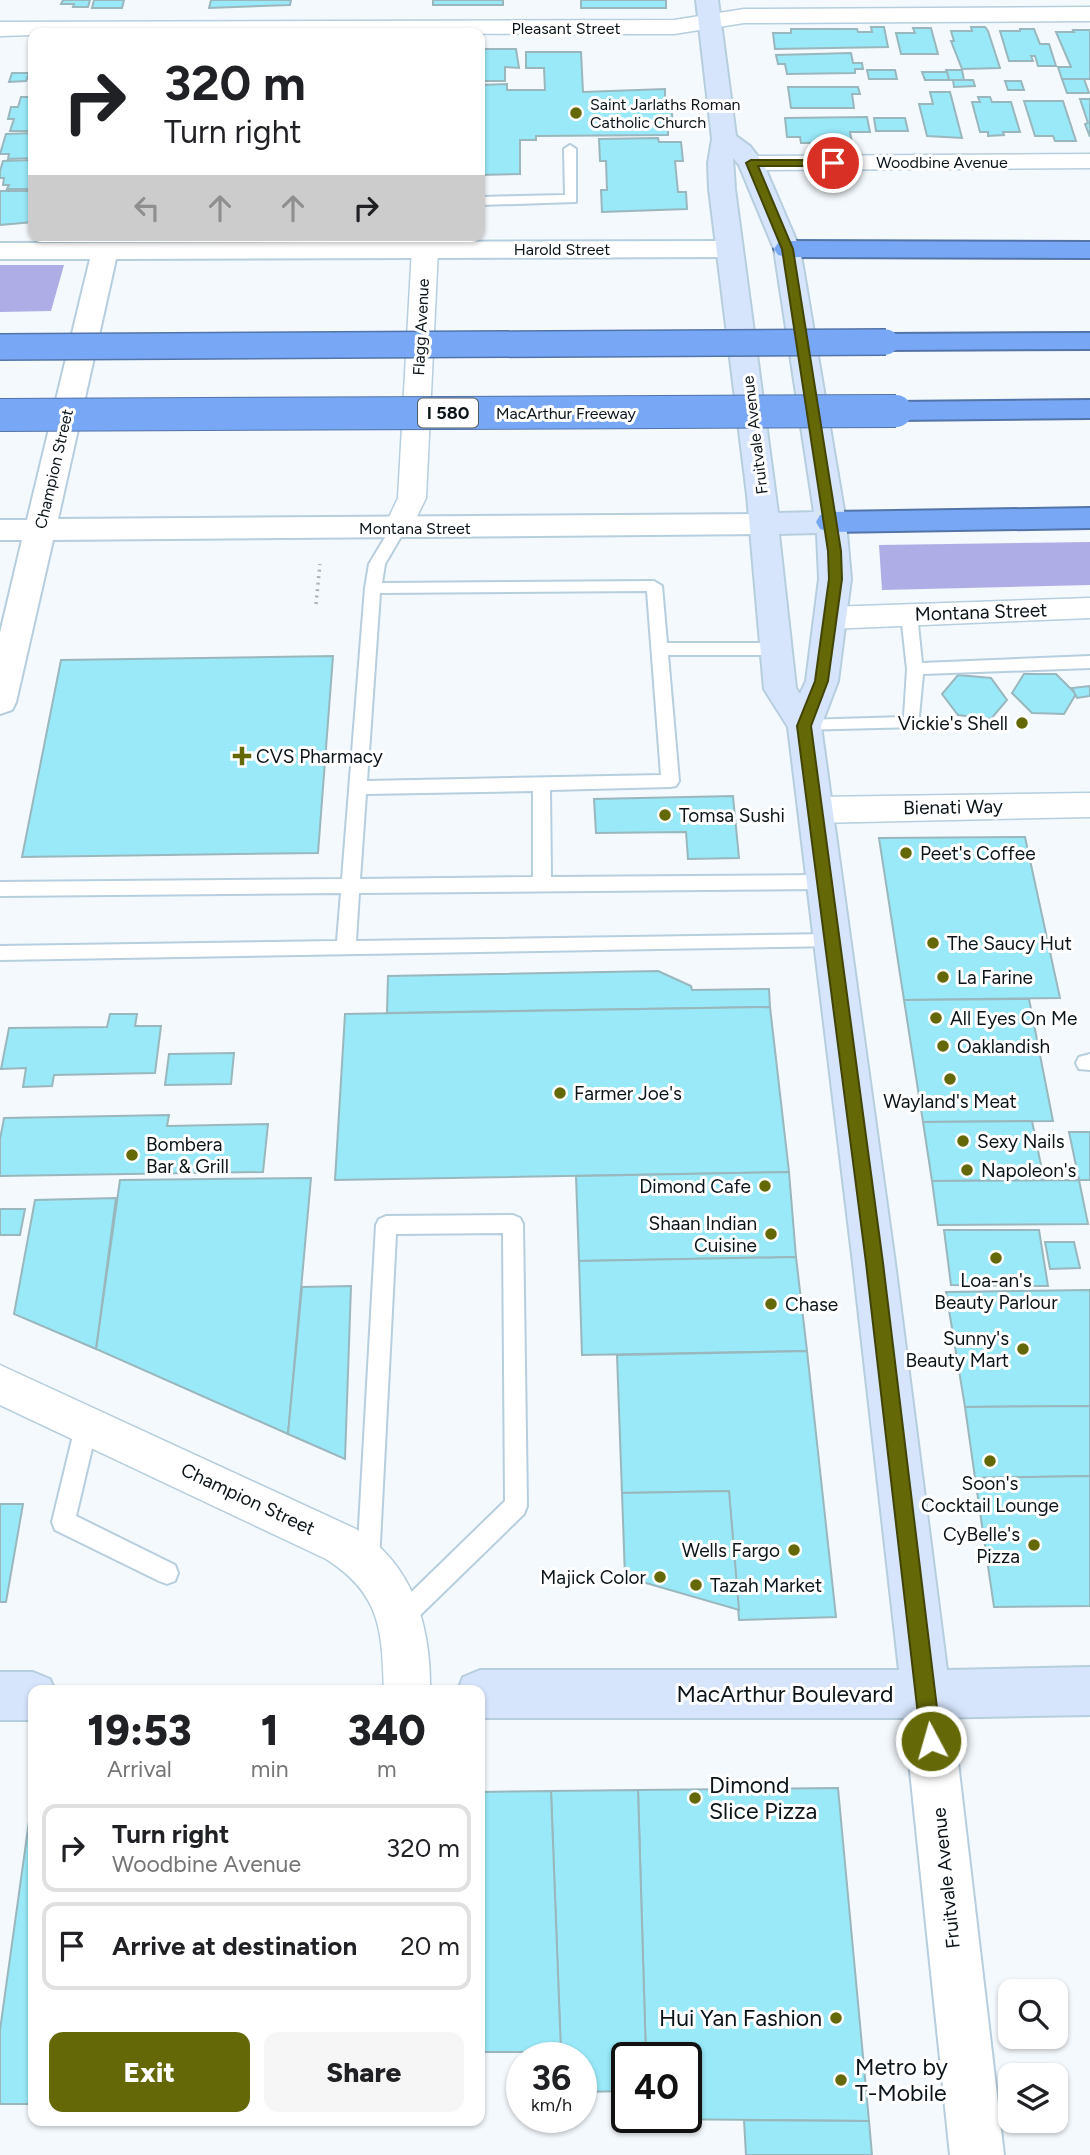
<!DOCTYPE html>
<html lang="en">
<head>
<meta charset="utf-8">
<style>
  body { margin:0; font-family:Figtree,sans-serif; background:#f6f6f6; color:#202124; height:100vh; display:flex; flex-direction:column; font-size:26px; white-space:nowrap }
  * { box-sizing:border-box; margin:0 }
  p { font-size:23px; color:#757577 }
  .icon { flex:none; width:38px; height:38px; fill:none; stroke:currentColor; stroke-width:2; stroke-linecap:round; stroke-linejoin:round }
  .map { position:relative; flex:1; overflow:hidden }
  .panel { position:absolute; left:28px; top:1685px; width:457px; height:441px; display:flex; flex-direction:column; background:#fff; border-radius:14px; box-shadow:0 2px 5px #0004 }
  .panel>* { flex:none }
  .top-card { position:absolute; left:28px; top:28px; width:457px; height:214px; border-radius:14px; box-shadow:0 2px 5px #0004; background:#fff; color:#202124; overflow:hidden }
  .tools { position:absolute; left:998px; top:1979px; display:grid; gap:14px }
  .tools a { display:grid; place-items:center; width:70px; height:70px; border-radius:14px; background:#fff; box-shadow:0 2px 5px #0004; font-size:35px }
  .speed { position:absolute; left:506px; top:2042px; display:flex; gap:14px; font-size:35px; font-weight:700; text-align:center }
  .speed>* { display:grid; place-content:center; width:91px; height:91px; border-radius:50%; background:#fff; box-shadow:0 2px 5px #0004; line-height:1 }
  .speed small { font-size:18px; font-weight:400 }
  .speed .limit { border:4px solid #111; border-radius:10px; background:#fff; color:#111 }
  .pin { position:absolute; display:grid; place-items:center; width:60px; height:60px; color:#fff; margin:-30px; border:4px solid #fff; border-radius:50%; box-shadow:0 2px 7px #0007 }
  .me { position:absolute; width:77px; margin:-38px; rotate:354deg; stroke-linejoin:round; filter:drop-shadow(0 0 5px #0008) }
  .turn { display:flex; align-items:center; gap:24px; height:147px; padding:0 21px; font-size:32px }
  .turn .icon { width:91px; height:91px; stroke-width:2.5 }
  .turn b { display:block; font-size:49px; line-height:60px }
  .lanes { display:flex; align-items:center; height:66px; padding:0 21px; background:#0003; justify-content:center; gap:35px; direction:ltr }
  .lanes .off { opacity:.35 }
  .eta { display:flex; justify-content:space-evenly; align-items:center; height:119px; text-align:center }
  .eta b { font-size:42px; font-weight:800; line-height:49px }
  .button { display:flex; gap:14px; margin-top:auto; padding:14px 21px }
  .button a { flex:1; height:80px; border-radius:14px; background:#646806; color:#fff; font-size:28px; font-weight:800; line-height:80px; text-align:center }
  .button a+a { background:#f6f6f6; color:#202124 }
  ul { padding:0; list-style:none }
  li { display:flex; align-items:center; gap:21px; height:88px; margin:0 14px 10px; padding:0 7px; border:4px solid #e0e0e0; border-radius:14px }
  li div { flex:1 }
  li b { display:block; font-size:26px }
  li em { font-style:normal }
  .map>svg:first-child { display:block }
</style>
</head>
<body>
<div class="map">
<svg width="1090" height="2155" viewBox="0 0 1090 2155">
  <rect width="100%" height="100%" fill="#f4f9fd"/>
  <g fill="#aeade6">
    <path d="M0,265H64L51,311L0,312Z"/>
    <path d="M1090,542V585L882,590L879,545Z"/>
  </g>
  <g fill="#99e9f8" stroke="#99b7bd" stroke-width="2">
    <path d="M63,0H90L88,7H73L74,4H61Z"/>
    <path d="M94,0H124L122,8H92Z"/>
    <path d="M211,0H291L290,5L209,8Z"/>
    <rect x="433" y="0" width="70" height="5"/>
    <rect x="581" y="0" width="85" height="8"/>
    <path d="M871,27H884L888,47L775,49L773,33H791V29H857L858,32H872Z"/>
    <path d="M971,27H985L988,31L1000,68L962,69L951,41H954L951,31H972Z"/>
    <path d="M913,28H931L938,54H901L896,33H915Z"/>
    <path d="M1020,29H1034L1040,44H1049L1056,66H1038L1035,56H1031L1033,61H1009L1000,31H1020Z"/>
    <path d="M1073,30H1090V79H1062L1058,67H1071L1056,32H1074Z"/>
    <path d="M480,49H516L519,68L505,67V81H480Z"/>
    <path d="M526,52H581L583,92L665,89V100L671,101L673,126H668V135L536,136V140H520V174L480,175V85L507,84V90H545L544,68H526Z"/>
    <path d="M851,53L853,63H862L863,69H855V73L787,74L785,64H778L776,55Z"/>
    <path d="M867,70H895L897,79H869Z"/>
    <path d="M946,70H962L964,80H949Z"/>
    <path d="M922,72H947L949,80H925Z"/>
    <path d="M12,73H29L26,81L9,82Z"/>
    <path d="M1062,79H1084L1089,93H1067Z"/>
    <path d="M953,80H973L975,86L954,87Z"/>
    <path d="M1005,81H1021L1024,90H1008Z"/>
    <path d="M788,87H858L860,94H852L854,108H791Z"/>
    <path d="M930,92H950L962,138L927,136L919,104H933Z"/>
    <path d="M21,97H33V131H10L14,119H8L11,107H18Z"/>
    <path d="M978,97H990L992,102H1011L1020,132H1003L1004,135L988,136V132H980L972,102H980Z"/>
    <path d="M1080,99H1090V137L1085,124L1088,123Z"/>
    <path d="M1024,101H1063L1076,141H1055L1053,136H1035Z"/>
    <path d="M867,117L870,132H850L852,143H801L800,137H787L785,118Z"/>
    <path d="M874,118H905L908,131H876Z"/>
    <path d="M33,133V158L8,159L9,154H0L6,134Z"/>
    <path d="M658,138L659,142H681L683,161H675L678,192H686L687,209L602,212L601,190H607L606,161H600L599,139Z"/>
    <path d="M33,160V189H7L9,185H3L4,178H0V171L3,161Z"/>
    <path d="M0,191H33V222L0,225Z"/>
    <path d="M333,656L318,853L22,857L61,660Z"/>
    <path d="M1024,674H1056L1076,694L1064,714L1032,713L1012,693Z"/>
    <path d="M958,675L991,678L1007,700L991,719L958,715L942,694Z"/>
    <path d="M1090,686V696L1077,698L1072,688Z"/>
    <path d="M733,796L739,858L688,859L686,832L596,833L594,799Z"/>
    <path d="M1025,837L1060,998L904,1000L879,838Z"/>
    <path d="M658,971L691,986L692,990L769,989L770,1007L387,1013L388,976Z"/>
    <path d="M1029,999L1053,1121L923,1122L904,1000Z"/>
    <path d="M770,1007L789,1172L335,1180L345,1014Z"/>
    <path d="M110,1014H137L135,1026H161L155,1073L54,1075L52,1086L23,1087L26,1068L1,1069L9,1028L107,1027Z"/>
    <path d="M234,1053L231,1084L165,1085L169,1054Z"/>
    <path d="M169,1115L167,1126L268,1124L263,1172L0,1176V1139L4,1118Z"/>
    <path d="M1032,1121L1044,1180L932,1181L923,1122Z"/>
    <path d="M1069,1132H1090V1180H1079Z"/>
    <path d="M789,1172L796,1257L579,1261L576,1176Z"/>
    <path d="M311,1178L288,1434L96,1349L120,1180Z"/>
    <path d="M1079,1180L1088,1224L938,1225L932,1181Z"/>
    <path d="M116,1198L96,1349L14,1314L35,1200Z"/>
    <path d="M0,1209H25L20,1235H0Z"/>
    <path d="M944,1230H1039L1048,1286L951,1285Z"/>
    <path d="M1045,1242H1074L1080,1268L1050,1269Z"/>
    <path d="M796,1257L807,1351L582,1355L579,1261Z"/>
    <path d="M351,1286L345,1459L288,1434L302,1287Z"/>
    <path d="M1090,1290V1406L965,1407L946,1292Z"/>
    <path d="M807,1351L836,1617L739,1620L729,1491L622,1493L617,1355Z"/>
    <path d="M1090,1406V1476L975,1478L965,1407Z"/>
    <path d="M1090,1476V1606L994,1607L975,1478Z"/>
    <path d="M729,1491L739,1610L625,1577L622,1493Z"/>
    <path d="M0,1504H23L6,1602H0Z"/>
    <path d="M838,1788L869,2121L648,2119L686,2118V2058H646L638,1790Z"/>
    <path d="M638,1790L646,2058H626V2091L581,2092V2058H561L551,1791Z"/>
    <path d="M551,1791L561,2052H480V1792Z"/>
    <path d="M31,1807H33V2104H0V2030Z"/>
    <path d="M744,2120L869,2121L872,2155H746Z"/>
  </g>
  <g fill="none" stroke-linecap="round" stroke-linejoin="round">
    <defs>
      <g id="service">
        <path d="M570,145L576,149V202L480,205V197L565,195L564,149Z"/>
        <path d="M398,523L406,528L385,564L382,583L654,581L662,586L667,643H774L782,649L774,655H668L679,781L676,786L670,787L550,790L551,877L825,875L831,877L834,882L831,887L825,889L359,893L356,941L833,934L839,936L842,941L839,946L0,960V946L337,941L341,893L0,896V882L342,879L365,588L369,564L393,524ZM647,591L661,775L367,781L380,593ZM533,791V877L360,879L366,794Z"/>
        <path d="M909,609L917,615L922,663L1090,656V668L923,674L918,727L798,730L796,726L798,722L804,720L904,717L907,669L901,615Z"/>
        <path d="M1090,1054V1070L1079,1069L1076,1063L1079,1057Z"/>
        <path d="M513,1215L520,1218L523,1224L527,1506L524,1514L409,1626L401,1630L393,1626L389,1618L393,1610L505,1501L503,1233L396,1234L379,1562L376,1570L368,1573L360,1570L357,1562L376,1225L379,1219L386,1216Z"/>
        <path d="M87,1413L95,1416L98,1423L76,1516L175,1565L178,1573L175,1581L167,1584L159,1581L55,1530L52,1522L76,1423L79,1416Z"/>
      </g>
      <g id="minor">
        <path d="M1090,7V21L744,23L674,34L33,33V35L0,36V22L674,20L744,9Z"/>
        <path d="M1090,154V168L751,170L743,168L739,163L743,158L751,156Z"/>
        <path d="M425,241L434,244L438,249L426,498L408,535L398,538L388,535L384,528L398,498L412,249L416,244Z"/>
        <path d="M1090,598V618L829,629L818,625L814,618L818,611L829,607Z"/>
        <path d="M1090,793V817L816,823L804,819L800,810L804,801L816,797Z"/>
        <path d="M0,1365L356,1529C413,1564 431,1626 430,1690H384C382,1630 381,1594 326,1559L0,1405Z"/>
      </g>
      <g id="tertiary">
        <path d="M730,241L739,243L743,249L739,255L730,257L116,259L58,519L764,514L775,517L779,524L775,531L764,534L53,540L16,702L12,710L0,714V633L22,540H0V520H27L90,259H0V243Z"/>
        <path d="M926,1670L943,1677L950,1694L1004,2155H950L902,1694L909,1677Z"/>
      </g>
      <g id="secondary">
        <path d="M696,0H718L736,136L750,146L763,163L800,249L846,522L851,579L838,681L821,726L895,1263L947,1670L1090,1667V1715L926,1718H480V1690H458L463,1677L480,1670H899L853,1263L788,727L764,689L747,495L709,189L708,163L712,139ZM733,158L739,165L774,249L814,512L778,513L735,189ZM817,533L819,579L806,681L800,694L796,688L779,534Z"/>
        <path d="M0,1672H33L50,1679L55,1690H33V1720H0Z"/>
      </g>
      <g id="motorway">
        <path d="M787,241L1090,242V258L787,257L778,255L774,249L778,243Z"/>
        <path d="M1090,333V349L886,350L876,348L872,342L876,336L886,334Z"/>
        <path d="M1090,400V418L896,420L886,417L882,411L886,405L896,402Z"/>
        <path d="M1090,508V528L831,532L820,529L816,522L820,515L831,512Z"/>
      </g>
    </defs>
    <use href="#service" stroke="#b6cedd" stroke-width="4"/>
    <use href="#minor" stroke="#b6cedd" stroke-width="3"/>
    <use href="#tertiary" stroke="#b6cedd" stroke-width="4"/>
    <use href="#secondary" stroke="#b6cedd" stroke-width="4"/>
    <use href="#motorway" stroke="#5274a8" stroke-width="4"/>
    <path stroke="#acb2b7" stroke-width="3.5" stroke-dasharray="2 4.5" stroke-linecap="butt" d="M316,604L320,564"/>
    <use href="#service" fill="#fff" fill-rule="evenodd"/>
    <use href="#minor" fill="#fff" fill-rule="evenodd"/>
    <use href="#tertiary" fill="#fff" fill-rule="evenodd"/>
    <use href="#secondary" fill="#d6e5fc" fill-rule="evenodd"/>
    <use href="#motorway" fill="#78a7f5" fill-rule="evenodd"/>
    <defs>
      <path id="motorway-bridge-far1" d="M0,347L886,342"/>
      <path id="motorway-bridge" d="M0,415L896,411"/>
    </defs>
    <use href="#motorway-bridge-far1" stroke="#5274a8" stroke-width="28" stroke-linecap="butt"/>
    <use href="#motorway-bridge" stroke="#5274a8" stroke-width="34" stroke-linecap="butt"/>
    <use href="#motorway-bridge-far1" stroke="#78a7f5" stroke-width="25"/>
    <use href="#motorway-bridge" stroke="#78a7f5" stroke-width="32"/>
  </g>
  <path fill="#646806" stroke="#414404" stroke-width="2" d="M751,160H833L838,163L833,166H758L793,249L841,551L842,579L828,681L811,726L883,1263L941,1741L938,1748L931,1751L924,1748L921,1741L866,1263L797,726L815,681L829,579L828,551L782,249L746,163Z"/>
  <g fill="#646806" stroke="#fff" stroke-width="2.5">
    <circle cx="576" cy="113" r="7"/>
    <circle cx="1022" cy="723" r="7"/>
    <path d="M238.5 745.5h7v7h7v7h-7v7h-7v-7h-7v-7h7z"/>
    <circle cx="665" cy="815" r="7"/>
    <circle cx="906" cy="853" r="7"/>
    <circle cx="933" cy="943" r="7"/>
    <circle cx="943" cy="977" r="7"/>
    <circle cx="936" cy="1018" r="7"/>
    <circle cx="943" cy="1046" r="7"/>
    <circle cx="950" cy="1079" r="7"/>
    <circle cx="560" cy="1093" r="7"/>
    <circle cx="963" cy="1141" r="7"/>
    <circle cx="132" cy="1155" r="7"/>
    <circle cx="967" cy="1170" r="7"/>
    <circle cx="765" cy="1186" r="7"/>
    <circle cx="771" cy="1234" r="7"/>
    <circle cx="996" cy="1258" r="7"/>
    <circle cx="771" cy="1304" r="7"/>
    <circle cx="1023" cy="1349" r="7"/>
    <circle cx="990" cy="1461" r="7"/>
    <circle cx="1034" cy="1545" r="7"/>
    <circle cx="794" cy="1550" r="7"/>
    <circle cx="660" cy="1577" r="7"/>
    <circle cx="696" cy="1585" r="7"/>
    <circle cx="695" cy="1798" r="7"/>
    <circle cx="836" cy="2018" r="7"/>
    <circle cx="841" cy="2080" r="7"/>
  </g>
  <g text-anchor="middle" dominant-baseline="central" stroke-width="6" stroke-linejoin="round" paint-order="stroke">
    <g font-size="16" fill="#0b1419" stroke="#fff">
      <text x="566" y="28">Pleasant Street</text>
      <text x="942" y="162">Woodbine Avenue</text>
      <text x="562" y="249">Harold Street</text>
      <text transform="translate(421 327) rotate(-87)">Flagg Avenue</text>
      <text x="566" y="413">MacArthur Freeway</text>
      <text transform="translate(755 435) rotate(-97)">Fruitvale Avenue</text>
      <text transform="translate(54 469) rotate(-77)">Champion Street</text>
      <text x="415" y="528">Montana Street</text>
    </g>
    <g font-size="16" fill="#0b1419" stroke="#fff" text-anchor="start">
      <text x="590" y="104">Saint Jarlaths Roman<tspan x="590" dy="18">Catholic Church</tspan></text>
    </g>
    <rect fill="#fff" stroke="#545a5e" stroke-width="2" x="418" y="398.5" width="60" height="29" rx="5"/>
    <g font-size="18" font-weight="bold" fill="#0b1419">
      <text x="448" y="413">I 580</text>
    </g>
    <g font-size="19" fill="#0b1419" stroke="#fff">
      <text transform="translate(981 612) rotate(-2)">Montana Street</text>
      <text transform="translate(953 807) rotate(-1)">Bienati Way</text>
      <text transform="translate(248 1499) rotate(25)">Champion Street</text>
      <text transform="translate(946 1878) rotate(-96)">Fruitvale Avenue</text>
    </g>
    <g font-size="19" fill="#0b1419" stroke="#fff" text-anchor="start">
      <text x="1008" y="723" text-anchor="end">Vickie's Shell</text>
      <text x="256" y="756">CVS Pharmacy</text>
      <text x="679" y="815">Tomsa Sushi</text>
      <text x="920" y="853">Peet's Coffee</text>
      <text x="947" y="943">The Saucy Hut</text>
      <text x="957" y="977">La Farine</text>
      <text x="950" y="1018">All Eyes On Me</text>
      <text x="957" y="1046">Oaklandish</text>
      <text x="574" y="1093">Farmer Joe's</text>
      <text x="950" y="1101" text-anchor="middle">Wayland's Meat</text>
      <text x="977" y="1141">Sexy Nails</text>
      <text x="146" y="1144">Bombera<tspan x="146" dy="22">Bar &amp; Grill</tspan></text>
      <text x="981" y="1170">Napoleon's</text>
      <text x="751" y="1186" text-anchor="end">Dimond Cafe</text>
      <text x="757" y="1223" text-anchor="end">Shaan Indian<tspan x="757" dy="22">Cuisine</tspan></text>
      <text x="996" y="1280" text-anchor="middle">Loa-an's<tspan x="996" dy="22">Beauty Parlour</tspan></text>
      <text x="785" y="1304">Chase</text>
      <text x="1009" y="1338" text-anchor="end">Sunny's<tspan x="1009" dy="22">Beauty Mart</tspan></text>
      <text x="990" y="1483" text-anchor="middle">Soon's<tspan x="990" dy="22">Cocktail Lounge</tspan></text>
      <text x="1020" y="1534" text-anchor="end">CyBelle's<tspan x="1020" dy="22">Pizza</tspan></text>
      <text x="780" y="1550" text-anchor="end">Wells Fargo</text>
      <text x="646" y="1577" text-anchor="end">Majick Color</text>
      <text x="710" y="1585">Tazah Market</text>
    </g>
    <g font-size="23" fill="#0b1419" stroke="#fff">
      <text x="785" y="1694">MacArthur Boulevard</text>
    </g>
    <g font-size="23" fill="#0b1419" stroke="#fff" text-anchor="start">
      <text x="709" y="1785">Dimond<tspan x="709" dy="26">Slice Pizza</tspan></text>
      <text x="822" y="2018" text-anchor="end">Hui Yan Fashion</text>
      <text x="855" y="2067">Metro by<tspan x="855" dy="26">T-Mobile</tspan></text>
    </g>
  </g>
</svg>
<div class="tools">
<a><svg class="icon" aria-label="search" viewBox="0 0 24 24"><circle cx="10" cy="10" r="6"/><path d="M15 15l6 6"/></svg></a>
<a><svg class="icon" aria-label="layers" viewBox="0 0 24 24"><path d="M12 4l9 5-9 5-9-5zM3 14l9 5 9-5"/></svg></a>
</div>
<div class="speed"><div>36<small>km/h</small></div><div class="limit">40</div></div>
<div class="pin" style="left:833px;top:163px;background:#d93025"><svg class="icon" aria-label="arrive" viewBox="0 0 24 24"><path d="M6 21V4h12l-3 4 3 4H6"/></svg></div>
<svg class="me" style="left:931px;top:1741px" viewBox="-20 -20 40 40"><circle r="17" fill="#646806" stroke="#fff" stroke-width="3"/><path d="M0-11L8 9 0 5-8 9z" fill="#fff"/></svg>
<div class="top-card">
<div class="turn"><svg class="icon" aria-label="right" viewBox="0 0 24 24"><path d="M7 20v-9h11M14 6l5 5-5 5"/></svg><div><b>320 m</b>Turn right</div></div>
<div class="lanes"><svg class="icon off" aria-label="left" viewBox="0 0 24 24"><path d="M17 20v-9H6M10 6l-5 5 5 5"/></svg><svg class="icon off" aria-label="ahead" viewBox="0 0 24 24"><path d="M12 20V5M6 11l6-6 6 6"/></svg><svg class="icon off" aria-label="ahead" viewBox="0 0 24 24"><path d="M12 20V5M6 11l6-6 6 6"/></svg><svg class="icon" aria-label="right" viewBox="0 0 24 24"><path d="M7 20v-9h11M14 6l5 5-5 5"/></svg></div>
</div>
<section class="panel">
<div class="eta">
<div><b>19:53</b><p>Arrival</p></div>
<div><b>1</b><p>min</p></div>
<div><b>340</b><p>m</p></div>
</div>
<ul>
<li><svg class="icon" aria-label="right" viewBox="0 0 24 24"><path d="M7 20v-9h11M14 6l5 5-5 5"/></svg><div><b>Turn right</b><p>Woodbine Avenue</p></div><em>320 m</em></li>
<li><svg class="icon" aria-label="arrive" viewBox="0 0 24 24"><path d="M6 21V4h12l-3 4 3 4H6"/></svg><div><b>Arrive at destination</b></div><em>20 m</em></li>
</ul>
<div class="button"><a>Exit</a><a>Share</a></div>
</section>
</div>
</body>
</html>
